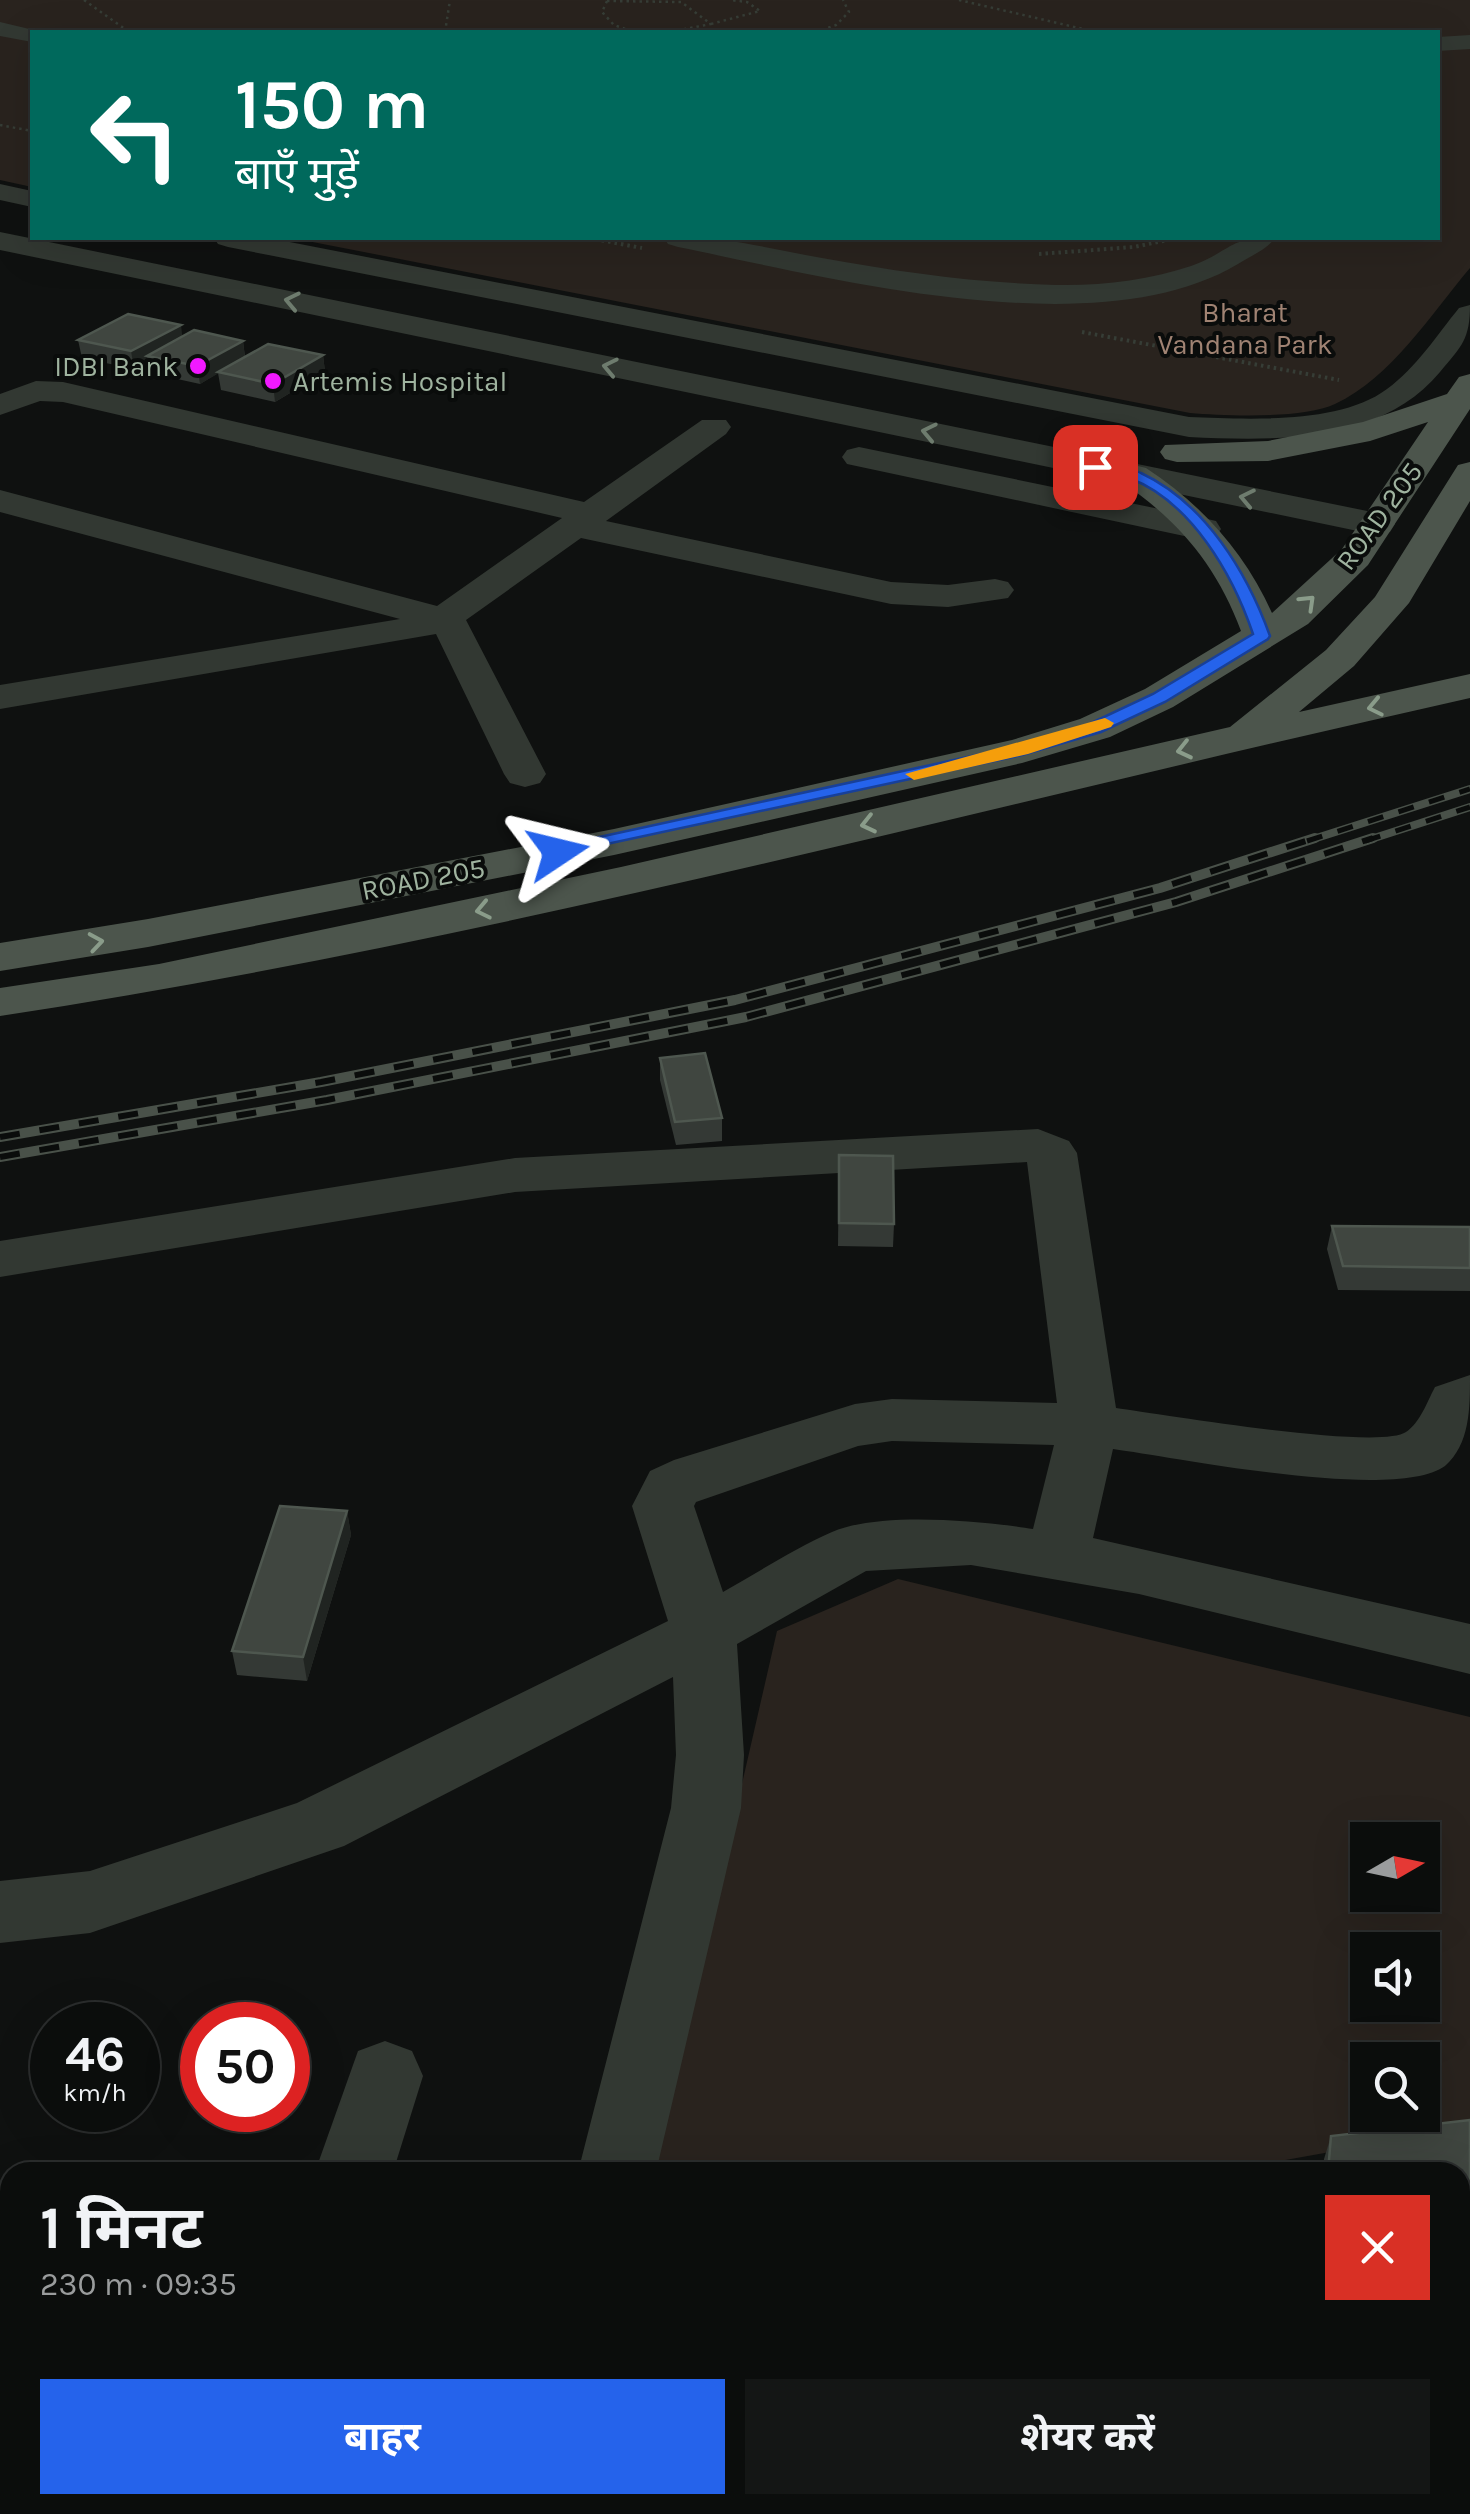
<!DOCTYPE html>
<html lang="hi">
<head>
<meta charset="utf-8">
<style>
  body { margin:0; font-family:Karla,"Noto Sans Devanagari",sans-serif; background:#141615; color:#f1f3f6; height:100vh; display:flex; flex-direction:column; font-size:38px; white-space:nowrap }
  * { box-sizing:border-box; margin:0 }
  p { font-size:32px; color:#9a9c9d }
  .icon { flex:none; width:55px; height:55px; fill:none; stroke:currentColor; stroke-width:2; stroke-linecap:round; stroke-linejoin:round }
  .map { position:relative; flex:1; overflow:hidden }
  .details { position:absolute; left:0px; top:2162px; width:1470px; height:352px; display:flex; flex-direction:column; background:#0b0d0c; border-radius:30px 30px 0 0; box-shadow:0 10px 40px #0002,0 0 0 2px #2b2d2d }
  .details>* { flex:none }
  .guide { position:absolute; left:30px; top:30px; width:1410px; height:210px; border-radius:0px; box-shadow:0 10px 40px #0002,0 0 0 2px #2b2d2d; background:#00695c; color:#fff; overflow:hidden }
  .needle { width:65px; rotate:81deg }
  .controls { position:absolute; left:1350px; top:1822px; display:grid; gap:20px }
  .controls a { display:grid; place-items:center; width:90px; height:90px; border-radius:0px; background:#0b0d0c; box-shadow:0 10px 40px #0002,0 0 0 2px #2b2d2d; font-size:50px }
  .speed { position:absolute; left:30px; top:2002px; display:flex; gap:20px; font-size:50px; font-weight:700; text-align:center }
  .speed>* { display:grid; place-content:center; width:130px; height:130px; border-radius:50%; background:#0b0d0c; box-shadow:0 10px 40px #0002,0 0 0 2px #2b2d2d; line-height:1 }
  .speed small { font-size:25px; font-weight:400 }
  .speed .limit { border:15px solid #d22; background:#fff; color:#111 }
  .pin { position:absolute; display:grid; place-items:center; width:85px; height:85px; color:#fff; margin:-42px; border-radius:20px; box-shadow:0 5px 15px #0006 }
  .me { position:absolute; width:110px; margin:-55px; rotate:80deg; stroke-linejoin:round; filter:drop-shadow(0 0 8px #0008) }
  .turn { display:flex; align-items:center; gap:35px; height:210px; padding:0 40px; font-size:45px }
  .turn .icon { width:130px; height:130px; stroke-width:2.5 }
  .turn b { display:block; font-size:70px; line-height:85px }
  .round { display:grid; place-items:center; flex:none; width:105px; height:105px; border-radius:0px; background:#141615 }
  .overview { display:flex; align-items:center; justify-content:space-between; height:170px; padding:0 40px }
  h1 { font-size:60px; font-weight:700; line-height:75px }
  .primary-button { display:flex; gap:20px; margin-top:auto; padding:20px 40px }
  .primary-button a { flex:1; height:115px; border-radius:0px; background:#2563eb; color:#fff; font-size:40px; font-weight:700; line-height:115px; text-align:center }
  .primary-button a+a { background:#141615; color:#f1f3f6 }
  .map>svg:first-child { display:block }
</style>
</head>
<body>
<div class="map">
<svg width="1470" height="2514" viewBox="0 0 1470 2514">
  <rect width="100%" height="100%" fill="#0f1110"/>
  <g fill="#29231e" fill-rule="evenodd">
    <path d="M0,0H1470V268C1431,314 1391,378 1335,404C1303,419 1227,416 1190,413L292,238H1438V32H32V187L0,180Z"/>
    <path d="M898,1579L1470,1717V2127L1218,2172H653L777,1631ZM1368,1840H1422V1895H1368ZM1368,1950H1422V2005H1368ZM1368,2060H1422V2115H1368Z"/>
    <path d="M577,2505H922L921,2514H575Z"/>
  </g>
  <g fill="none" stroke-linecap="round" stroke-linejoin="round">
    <g stroke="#363d36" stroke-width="2.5" stroke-dasharray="2.5 4" stroke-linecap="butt">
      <path d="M84,0L129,32"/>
      <path d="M959,0L1096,32"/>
      <path d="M607,1L681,2L711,24L670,32"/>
      <path d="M607,1L602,12L614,25L634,32"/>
      <path d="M711,24L760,11L747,2L730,0"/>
      <path d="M445,32L450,0"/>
      <path d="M816,32L836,25L849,12L843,0"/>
      <path d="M0,125L32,131"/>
    </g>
    <g stroke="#363d36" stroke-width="4" stroke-dasharray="2.5 4" stroke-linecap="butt">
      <path d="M589,238L642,248"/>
      <path d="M1039,254L1134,247L1177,238"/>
      <path d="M1082,332L1339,380"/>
    </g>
    <g fill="#323832" fill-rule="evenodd">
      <path d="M0,22L42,32H32V42L0,36Z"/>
      <path d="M1470,35V49L1438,51V37Z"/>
      <path d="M0,184L32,191V207L0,200Z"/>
      <path d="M0,232L1377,513L1390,516L1395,524L1390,532L1377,535L0,250Z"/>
      <path d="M214,238H269L1189,417C1246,419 1339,425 1387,389C1416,368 1437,335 1459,308L1470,305C1470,339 1462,346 1440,372C1380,444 1276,441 1189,437L228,247L218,244Z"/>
      <path d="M664,238C718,234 769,249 822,258C899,272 977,283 1056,285C1101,286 1149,280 1191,266C1229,253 1230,235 1275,238C1267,250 1250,256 1238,264C1097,348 831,278 678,247L668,244Z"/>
      <path d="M36,381L63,382L584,502L702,420H726L731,427L726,434L606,521L891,582L948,585L995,579L1008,582L1014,590L1008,598L948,607L891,604L581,538L466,620L546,774L540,783L525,787L510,783L504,774L436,634L0,709V685L400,619L0,512V490L437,606L562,518L63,402L40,401L0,415V394Z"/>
      <path d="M859,447L1203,518L1216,521L1221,529L1216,537L1203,540L847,464L842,457L847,450Z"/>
      <path d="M1038,1129L1069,1141L1077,1153L1116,1408C1161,1414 1378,1451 1406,1432C1420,1423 1427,1402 1435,1387L1470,1375C1470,1409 1470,1444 1445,1466C1395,1502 1179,1458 1113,1449L1093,1538L1470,1624V1674L1139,1594L971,1565L866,1571L737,1644L744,1755L741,1808L656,2172H578L671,1808L676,1755L673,1677L344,1846L90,1933L0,1943V1881L90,1871L297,1803L668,1621L632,1506L650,1471L674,1460L855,1404L892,1399L1057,1403L1027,1162L515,1192L0,1277V1241L515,1158ZM892,1441L1054,1445L1033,1529C983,1521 880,1511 832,1532C795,1548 759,1572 723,1592L694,1506L696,1502L858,1446Z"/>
      <path d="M385,2041L412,2051L423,2076L393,2172H315L358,2051Z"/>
      <path d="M202,2505H290L287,2514H199Z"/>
      <path d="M491,2505H579L577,2514H489Z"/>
      <path d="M1103,2505H1191L1190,2514H1102Z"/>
    </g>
    <g fill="#4c554c" fill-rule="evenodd">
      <path d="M1470,374V409L1368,565L1308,624L1173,707L1110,737L1022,763L614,855L148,947L0,971V943L148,919L614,829L1012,740L1080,719L1145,689L1241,631C1217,566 1179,521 1122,482L1117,475L1122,468L1134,465L1146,468C1202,505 1244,551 1272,613L1342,549L1428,422L1370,441L1268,461L1177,462L1165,459L1160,452L1165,445L1268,441L1363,422L1447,394L1459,377Z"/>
      <path d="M1470,462V501L1409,603L1354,666L1299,712L1470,674V698C981,807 495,941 0,1016V988L159,964L621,867L1230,727L1326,650L1375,597L1458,465Z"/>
    </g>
    <defs>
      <g id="rail-far1">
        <path d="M1307,841L1470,789"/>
        <path d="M1365,841L1470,807"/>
      </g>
      <g id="rail">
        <path d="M0,1137L321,1082L735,1000L1160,888L1315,838"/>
        <path d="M0,1157L327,1100L746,1017L1176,902L1373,838"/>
      </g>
    </defs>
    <use href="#rail-far1" stroke="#495149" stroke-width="8"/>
    <use href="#rail" stroke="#495149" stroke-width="10"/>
    <use href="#rail-far1" stroke="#0a0c0b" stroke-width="5" stroke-dasharray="16" stroke-linecap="butt"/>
    <use href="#rail" stroke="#0a0c0b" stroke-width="6" stroke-dasharray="20" stroke-linecap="butt"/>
  </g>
  <g fill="#343935">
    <path d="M182,337L243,341L245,357L323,355L325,372L275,402L221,390L218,373L200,384L150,373L148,361L134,369L82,358L78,340Z"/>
    <path d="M660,1058L722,1118V1141L676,1145L660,1080Z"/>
    <path d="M839,1155L894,1224L893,1247L838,1246Z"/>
    <path d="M1332,1226L1470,1227V1291L1338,1290L1327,1249Z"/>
    <path d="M347,1511L351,1535L307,1681L237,1675L232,1651Z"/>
    <path d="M1470,2120V2301L1460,2299V2172H1323L1324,2159L1331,2136Z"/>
    <path d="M1460,2331L1468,2426L1460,2445Z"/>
    <path d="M1156,2505H1266V2514H1155Z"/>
    <path d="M1278,2505H1444L1470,2514H1278Z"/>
  </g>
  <g fill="#202421">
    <path d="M181,325L183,342L147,356L148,361L134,369L131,351Z"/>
    <path d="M243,341L245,358L200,384L197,366Z"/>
    <path d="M323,355L325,372L275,402L273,384Z"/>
    <path d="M347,1511L351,1535L307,1681L303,1657Z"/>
  </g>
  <g fill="#404640" stroke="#4e574f" stroke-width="2.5">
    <path d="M128,314L181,325L131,351L78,340Z"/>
    <path d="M194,330L243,341L197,366L147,356Z"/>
    <path d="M268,344L323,355L273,384L218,372Z"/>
    <path d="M705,1053L722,1118L675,1122L660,1058Z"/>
    <path d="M839,1155L893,1156L894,1224L839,1223Z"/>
    <path d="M1332,1226L1470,1227V1268L1343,1266Z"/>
    <path d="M280,1506L347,1511L303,1657L232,1651Z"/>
    <path d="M1470,2120V2277L1460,2275V2172H1328L1331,2136Z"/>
    <path d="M1294,2169L1293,2172H1270Z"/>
    <path d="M1460,2331L1470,2334L1468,2426L1460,2424Z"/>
    <path d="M922,2505H1114L1112,2514H921Z"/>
    <path d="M1159,2505H1266V2514H1175L1158,2509Z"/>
    <path d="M1284,2505H1444L1470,2512V2514H1283Z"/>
  </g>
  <defs><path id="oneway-chevron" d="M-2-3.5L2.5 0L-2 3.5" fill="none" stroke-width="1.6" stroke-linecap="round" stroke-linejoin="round" transform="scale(2.5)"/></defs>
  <g stroke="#6e7c6e">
    <use href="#oneway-chevron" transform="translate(292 301) rotate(-168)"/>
    <use href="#oneway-chevron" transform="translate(610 367) rotate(-168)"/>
    <use href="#oneway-chevron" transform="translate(929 432) rotate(-168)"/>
    <use href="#oneway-chevron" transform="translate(1247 498) rotate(-168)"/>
  </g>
  <g stroke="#8a9c8a">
    <use href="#oneway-chevron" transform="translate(1308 602) rotate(-44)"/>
    <use href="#oneway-chevron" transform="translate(1375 707) rotate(168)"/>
    <use href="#oneway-chevron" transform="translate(1184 750) rotate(167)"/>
    <use href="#oneway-chevron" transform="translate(868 824) rotate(167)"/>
    <use href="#oneway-chevron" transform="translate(483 910) rotate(168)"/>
    <use href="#oneway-chevron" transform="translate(96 942) rotate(-9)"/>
  </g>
  <path fill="#2563eb" stroke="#184099" stroke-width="2.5" d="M1095,462C1110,465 1128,466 1141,473C1205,503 1247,572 1270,636L1268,639L1165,702L1101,732L1022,755L551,856V848L558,846L1018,746L1089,724L1153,694L1253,634C1233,575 1191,501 1129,478C1117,473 1103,473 1090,470L1088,467Z"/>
  <path fill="#f59e0b" d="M1105,718L1114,723L1111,727L1028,754L914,780L905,774Z"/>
  <g fill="#f119ff" stroke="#0a0c0b" stroke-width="4">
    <circle cx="198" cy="366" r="10"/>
    <circle cx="273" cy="381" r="10"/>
  </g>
  <g text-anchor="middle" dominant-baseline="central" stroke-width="8" stroke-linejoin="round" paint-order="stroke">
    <g font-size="28" fill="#a08373" stroke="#0a0c0b">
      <text x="1245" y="312">Bharat<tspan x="1245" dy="32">Vandana Park</tspan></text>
    </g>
    <g font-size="28" fill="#9fb39f" stroke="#0a0c0b" text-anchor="end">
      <text x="178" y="366">IDBI Bank</text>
      <text x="293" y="381" text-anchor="start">Artemis Hospital</text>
    </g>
    <g font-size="28" fill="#9fb39f" stroke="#0a0c0b">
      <text transform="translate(1379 516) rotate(-54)">ROAD 205</text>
      <text transform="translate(423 879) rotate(-11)">ROAD 205</text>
    </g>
  </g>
</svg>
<div class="controls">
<a><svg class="needle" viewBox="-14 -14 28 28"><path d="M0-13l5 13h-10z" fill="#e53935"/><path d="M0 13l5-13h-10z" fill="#9a9c9d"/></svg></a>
<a><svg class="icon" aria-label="sound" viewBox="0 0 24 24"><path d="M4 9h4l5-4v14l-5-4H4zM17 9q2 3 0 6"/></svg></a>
<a><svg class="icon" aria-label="search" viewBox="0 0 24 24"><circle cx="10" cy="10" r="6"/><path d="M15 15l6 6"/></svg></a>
</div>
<div class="speed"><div>46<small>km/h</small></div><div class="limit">50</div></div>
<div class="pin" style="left:1095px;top:467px;background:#d93025"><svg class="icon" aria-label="arrive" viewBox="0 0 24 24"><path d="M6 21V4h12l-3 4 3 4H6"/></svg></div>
<svg class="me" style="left:558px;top:852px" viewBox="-20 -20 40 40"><path d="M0-17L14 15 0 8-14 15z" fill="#2563eb" stroke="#fff" stroke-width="4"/></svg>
<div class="guide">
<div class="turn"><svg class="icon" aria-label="left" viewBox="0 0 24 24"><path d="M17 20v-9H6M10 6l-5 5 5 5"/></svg><div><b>150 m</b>बाएँ मुड़ें</div></div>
</div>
<section class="details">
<div class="overview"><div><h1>1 मिनट</h1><p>230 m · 09:35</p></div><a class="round" style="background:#d93025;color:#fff"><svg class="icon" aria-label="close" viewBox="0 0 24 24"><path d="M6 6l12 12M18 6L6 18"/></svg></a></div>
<div class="primary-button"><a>बाहर</a><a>शेयर करें</a></div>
</section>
</div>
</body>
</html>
